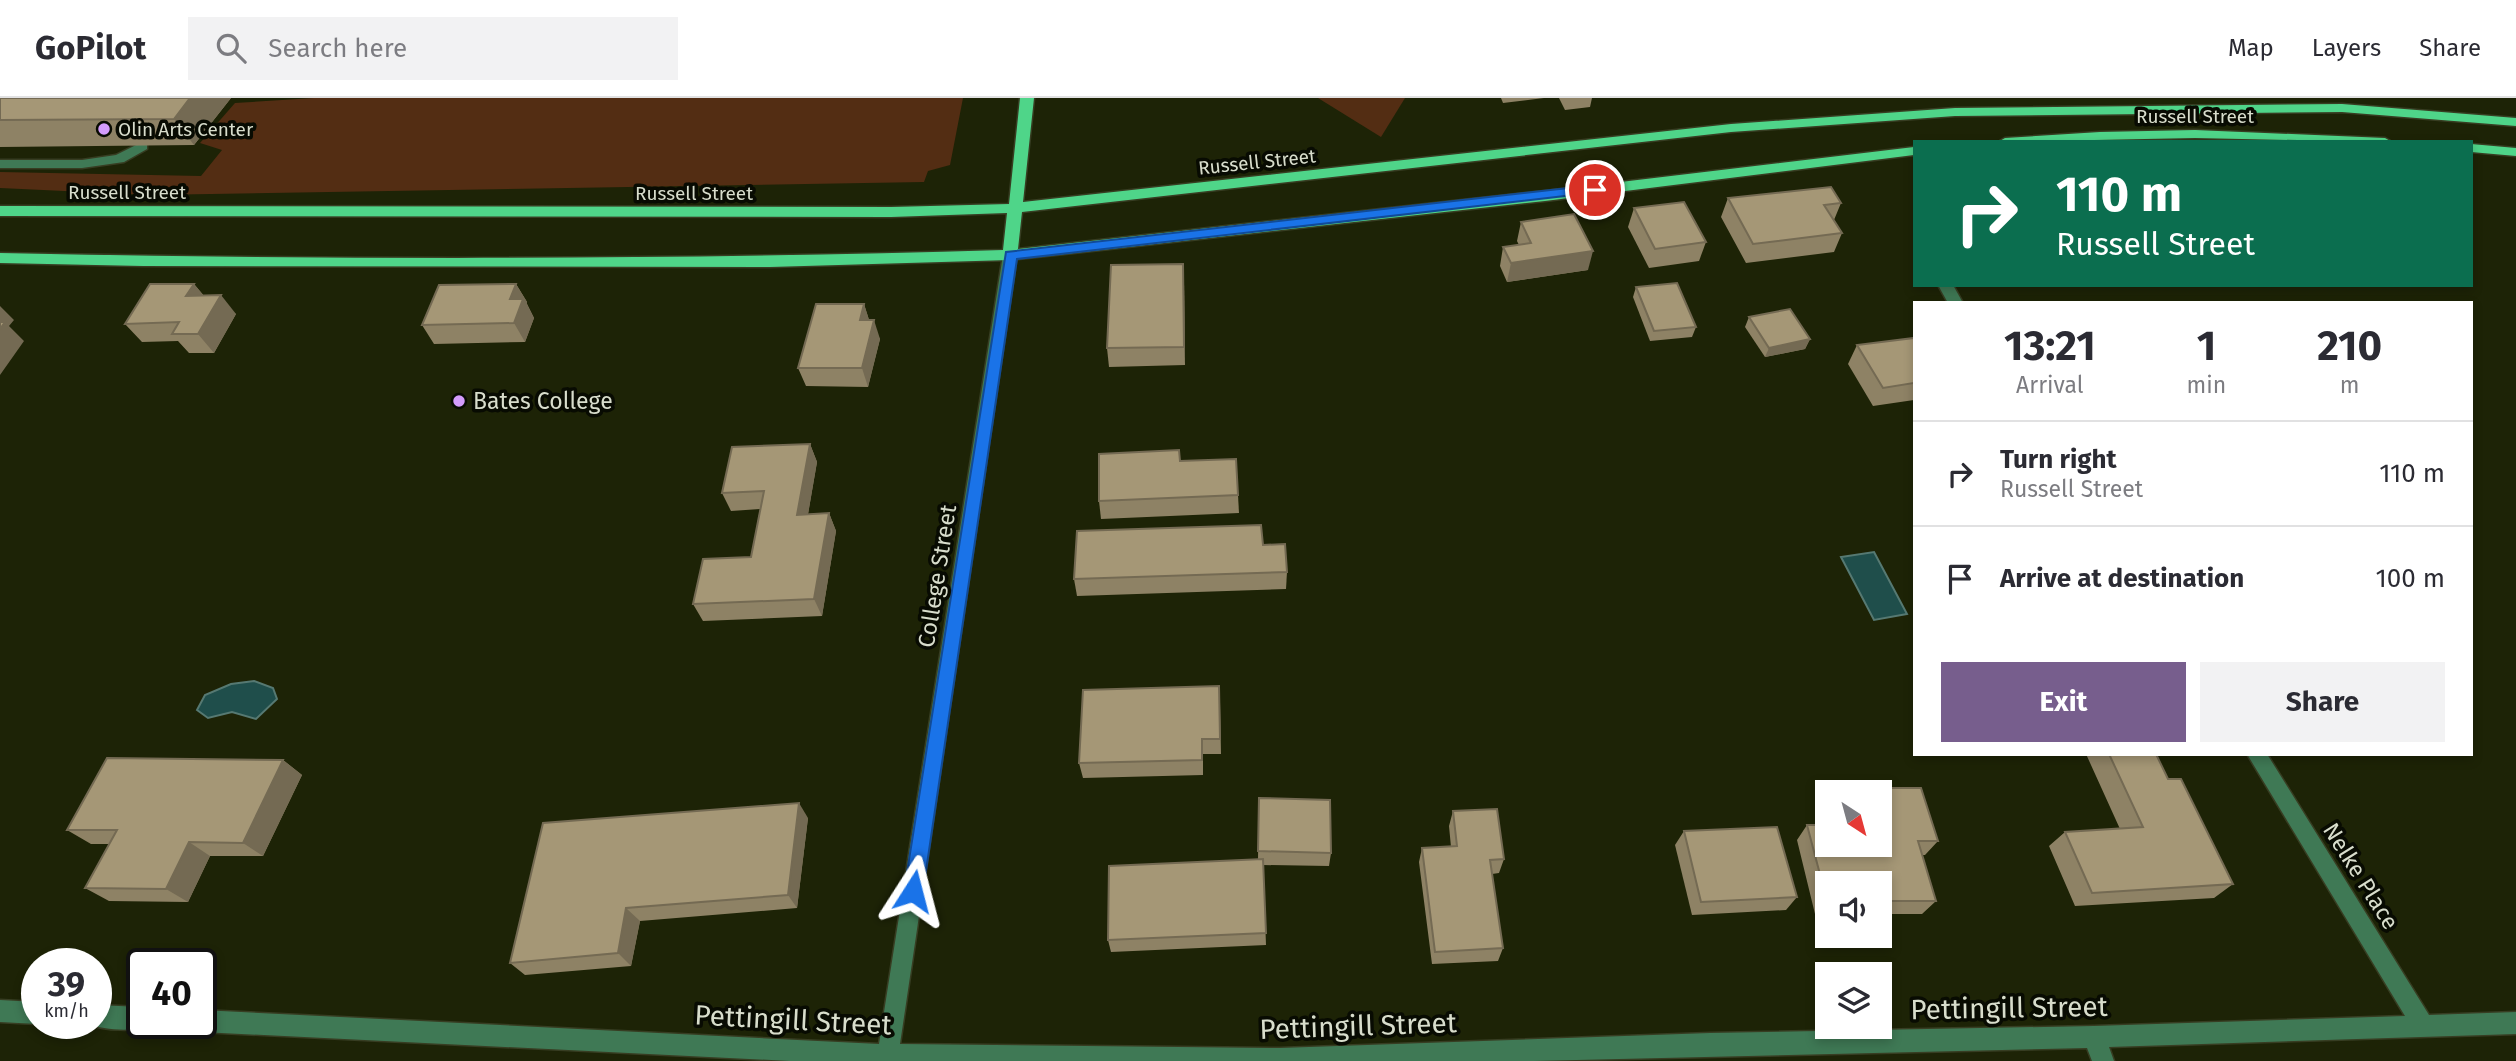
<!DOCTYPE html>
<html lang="en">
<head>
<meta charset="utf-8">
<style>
  body { margin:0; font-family:"Fira Sans",sans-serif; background:#f2f2f3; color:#2b2b33; height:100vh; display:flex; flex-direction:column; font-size:26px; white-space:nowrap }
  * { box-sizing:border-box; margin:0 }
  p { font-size:23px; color:#7c7c81 }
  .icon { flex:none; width:38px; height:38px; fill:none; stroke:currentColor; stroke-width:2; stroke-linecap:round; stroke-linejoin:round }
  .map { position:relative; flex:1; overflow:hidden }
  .sheet { position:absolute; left:1913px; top:203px; width:560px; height:455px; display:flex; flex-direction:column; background:#fff; border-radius:0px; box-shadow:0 4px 10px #0003 }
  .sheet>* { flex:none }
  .top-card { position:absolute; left:1913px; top:42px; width:560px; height:147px; border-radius:0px; box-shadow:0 4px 10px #0003; background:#0b6e4f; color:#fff; overflow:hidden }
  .needle { width:46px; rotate:144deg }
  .buttons { position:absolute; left:1815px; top:682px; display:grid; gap:14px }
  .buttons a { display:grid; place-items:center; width:77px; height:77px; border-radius:0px; background:#fff; box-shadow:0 4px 10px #0003; font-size:35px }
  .speed { position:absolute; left:21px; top:850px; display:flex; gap:14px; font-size:35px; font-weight:700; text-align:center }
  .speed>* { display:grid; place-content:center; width:91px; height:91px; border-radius:50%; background:#fff; box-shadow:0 4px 10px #0003; line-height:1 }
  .speed small { font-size:18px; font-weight:400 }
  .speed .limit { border:4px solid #111; border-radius:10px; background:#fff; color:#111 }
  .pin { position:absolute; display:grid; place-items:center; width:60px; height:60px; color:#fff; margin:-30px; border:4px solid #fff; border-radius:50%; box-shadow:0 2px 7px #0007 }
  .me { position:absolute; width:77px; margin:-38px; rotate:9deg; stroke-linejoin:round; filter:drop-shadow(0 0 5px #0008) }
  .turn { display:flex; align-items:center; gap:24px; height:147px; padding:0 28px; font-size:32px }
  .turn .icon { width:91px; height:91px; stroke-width:2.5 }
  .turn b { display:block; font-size:49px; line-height:60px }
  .eta { display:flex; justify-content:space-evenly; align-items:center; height:119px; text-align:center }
  .eta b { font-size:42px; font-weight:700; line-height:49px }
  .primary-button { display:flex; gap:14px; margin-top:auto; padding:14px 28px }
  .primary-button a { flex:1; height:80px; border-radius:0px; background:#775e8d; color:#fff; font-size:28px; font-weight:700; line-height:80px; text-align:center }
  .primary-button a+a { background:#f2f2f3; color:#2b2b33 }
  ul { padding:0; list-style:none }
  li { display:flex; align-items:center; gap:21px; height:105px; padding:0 28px; border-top:2px solid #e1e1e2 }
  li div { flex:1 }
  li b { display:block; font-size:26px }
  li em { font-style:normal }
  header { display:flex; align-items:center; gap:42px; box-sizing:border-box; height:98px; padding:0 35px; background:#fff; border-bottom:2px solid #e1e1e2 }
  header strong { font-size:33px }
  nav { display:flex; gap:38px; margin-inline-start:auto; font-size:24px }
  .search { width:490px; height:63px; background:#f2f2f3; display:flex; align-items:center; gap:18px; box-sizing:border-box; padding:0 24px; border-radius:0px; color:#7c7c81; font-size:26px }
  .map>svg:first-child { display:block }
</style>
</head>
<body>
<header>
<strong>GoPilot</strong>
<div class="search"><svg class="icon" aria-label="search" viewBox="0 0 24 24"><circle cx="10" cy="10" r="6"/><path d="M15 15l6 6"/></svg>Search here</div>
<nav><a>Map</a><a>Layers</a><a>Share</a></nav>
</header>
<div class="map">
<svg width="2516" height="963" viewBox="0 0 2516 963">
  <rect width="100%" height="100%" fill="#1d2306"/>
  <g fill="#532d13">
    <path d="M314,0H963L950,67L928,73L924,84L150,97L0,90V74L201,78L222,52L200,45L235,5Z"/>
    <path d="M1318,0H1405L1381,39Z"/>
  </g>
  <g fill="#1f4e4b" stroke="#567972" stroke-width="2">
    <path d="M1874,454L1907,516L1874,522L1841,459Z"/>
    <path d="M254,583L273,590L277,601L256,621L232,614L208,620L197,612L205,597L231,586Z"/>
  </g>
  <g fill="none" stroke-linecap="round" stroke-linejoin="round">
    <defs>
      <g id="minor">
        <path d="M142,44L147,45V51L124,64L82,70H0V62H82L116,57Z"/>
        <path d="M1010,152L1017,157L900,946L1280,950L1710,935L2094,928L2405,918L2247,656H2267L2429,917L2516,914V936L2109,949L2114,963H2092L2087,950L1534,963H790L201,934L193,931L191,926H201V912L879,946L1003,157Z"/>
        <path d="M1938,187H1953L1963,205H1948Z"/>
        <path d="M0,902L37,904V926L0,924Z"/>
        <path d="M96,907L142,909V926H150C138,935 103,932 89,926H96Z"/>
      </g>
      <g id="major">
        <path d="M1020,0H1034L1023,104L1731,26L1955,10L2342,6L2516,20V28L2342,14L1955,18L1731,34L1022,114L1018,151L1545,93L1914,49V57L1545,103L1010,162L770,169L143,168L0,165V155C334,162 669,162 1003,152L1007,115L891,119L0,118V108L891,109L1009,106Z"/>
        <path d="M2195,32L2385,40L2392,44L2195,40L1998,44L2005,40L2100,34Z"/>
        <path d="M2471,46L2516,50V58L2471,54Z"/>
      </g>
    </defs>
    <use href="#minor" stroke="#373d22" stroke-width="3"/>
    <use href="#major" stroke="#373d22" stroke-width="3"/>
    <use href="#minor" fill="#3f7955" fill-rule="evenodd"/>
    <use href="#major" fill="#4fd589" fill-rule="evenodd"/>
  </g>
  <g fill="#8e8265">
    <path d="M0,0H231L194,47L0,49Z"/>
    <path d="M1501,0H1544L1503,5Z"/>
    <path d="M1559,0H1592L1590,9L1565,12Z"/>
    <path d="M1728,100L1841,105L1834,122L1842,135L1834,154L1746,165L1721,119Z"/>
    <path d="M1634,110L1706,144L1699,163L1649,170L1628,129Z"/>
    <path d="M1521,124L1588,172L1507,184L1500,168L1503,149L1519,147L1517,143Z"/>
    <path d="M1184,185L1185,267L1109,269L1107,250Z"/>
    <path d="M194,186L204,198L236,216L214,255H189L178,243L142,244L125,226Z"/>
    <path d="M516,186L527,204V206L534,220L525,244L434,246L422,227Z"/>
    <path d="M1636,189L1696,229L1692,239L1650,243L1633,199Z"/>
    <path d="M864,206L869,222L880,241L868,289L806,288L798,270Z"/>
    <path d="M1749,219L1810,241L1805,251L1765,259L1745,229Z"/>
    <path d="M1914,240V302L1873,308L1848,266L1857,247Z"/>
    <path d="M810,346L817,364L808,416L829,415L836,433L822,518L703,523L693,506L751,459L760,411L731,413L722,395Z"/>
    <path d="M1180,363L1238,397L1239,415L1101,421L1099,403Z"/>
    <path d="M1263,447L1287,474L1286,491L1077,498L1074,481Z"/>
    <path d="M1220,604L1221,656H1203V677L1083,680L1079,665Z"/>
    <path d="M2086,656H2156L2168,681L2233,786L2214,800L2075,808L2049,748L2065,734L2120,731Z"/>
    <path d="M283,662L302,677L263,758H210L188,804L109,803L85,790L109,746H91L67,732Z"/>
    <path d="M1848,690H1921L1938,743L1925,757H1922L1936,803L1922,816H1880V786H1827V816H1815L1797,742L1807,727H1827V747H1880V695H1844Z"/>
    <path d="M1259,700L1331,755L1329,768L1263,767L1266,847L1111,854L1108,842L1258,761Z"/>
    <path d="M1453,713L1504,761L1499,775L1492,776L1503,850L1498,863L1432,866L1419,764L1422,750L1451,749L1449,728Z"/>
    <path d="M808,720L797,810L640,823L631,868L525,877L510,865Z"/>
    <path d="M1684,733L1797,799L1786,812L1692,817L1675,747Z"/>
  </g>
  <g fill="#746a53">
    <path d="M190,0H231L194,47L174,21Z"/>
    <path d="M1593,153L1588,172L1507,184L1511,165Z"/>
    <path d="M1183,166L1184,185L1185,267L1184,249Z"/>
    <path d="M194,186L210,205L186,198Z"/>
    <path d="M516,186L527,204V206L534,220L525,244L514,225L510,201Z"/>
    <path d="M221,197L236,216L214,255L198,236Z"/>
    <path d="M864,206L870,225L860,222Z"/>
    <path d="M0,208L14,222L9,228L24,243L0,277Z"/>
    <path d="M874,222L880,241L868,289L862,270Z"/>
    <path d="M1810,241L1805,251L1765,259L1769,250Z"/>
    <path d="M810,346L817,364L805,434L797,417Z"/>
    <path d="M829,415L836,433L822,518L814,501Z"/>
    <path d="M283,662L302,677L263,758L243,745Z"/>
    <path d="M799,705L808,720L797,810L788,797Z"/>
    <path d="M189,744L210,758L188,804L166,791Z"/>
    <path d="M626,810L640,823L631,868L618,855Z"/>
  </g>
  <g fill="#a59776" stroke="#746a53" stroke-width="2">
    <path d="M0,0H190L174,21L0,22Z"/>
    <path d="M1831,89L1841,105L1824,107L1842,135L1753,146L1728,100Z"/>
    <path d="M1684,104L1706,144L1655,151L1634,110Z"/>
    <path d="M1574,116L1593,153L1511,165L1503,149L1531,145L1521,124Z"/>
    <path d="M1183,166L1184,249L1107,250L1111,167Z"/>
    <path d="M1677,185L1696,229L1654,233L1636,189Z"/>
    <path d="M150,186H194L186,198L221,197L198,236H172L179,224L125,226Z"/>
    <path d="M516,186L510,201H523L514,225L422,227L439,187Z"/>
    <path d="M816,206H864L860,222H874L862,270H798Z"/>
    <path d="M1790,211L1810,241L1769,250L1749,219Z"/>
    <path d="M0,224H5L0,231Z"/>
    <path d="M1914,240V285L1883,290L1857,247Z"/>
    <path d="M810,346L797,417L829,415L814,501L693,506L703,461L751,459L764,393L722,395L732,349Z"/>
    <path d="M1179,352L1180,363L1236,361L1238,397L1099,403V356Z"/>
    <path d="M1261,427L1263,447L1285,446L1287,474L1074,481L1077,433Z"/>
    <path d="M1219,588L1220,641H1202V662L1079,665L1083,592Z"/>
    <path d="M2109,656H2156L2168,681H2181L2233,786L2092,795L2065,734L2143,729Z"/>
    <path d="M107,660L283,662L243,745L189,744L166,791L85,790L117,732H67Z"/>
    <path d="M1848,690H1921L1938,743H1918L1936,803H1880V786H1827V803L1807,727H1827V747H1880V695H1849Z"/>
    <path d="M1259,700L1330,702L1331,755L1258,753Z"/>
    <path d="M799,705L788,797L626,810L618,855L510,865L543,725Z"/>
    <path d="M1497,711L1504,761L1490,762L1503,850L1435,854L1422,750L1457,748L1453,713Z"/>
    <path d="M1777,729L1797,799L1701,804L1684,733Z"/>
    <path d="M1263,761L1266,835L1108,842L1109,768Z"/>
  </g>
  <path fill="#1a73e8" stroke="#114b97" stroke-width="2" d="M1595,87L1599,89V94L1017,161L923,793L920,799L913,802L907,799L904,793L1006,154Z"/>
  <g fill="#d49cfc" stroke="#080b02" stroke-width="2.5">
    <circle cx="104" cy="31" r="7"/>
    <circle cx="459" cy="303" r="7"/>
  </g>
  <g text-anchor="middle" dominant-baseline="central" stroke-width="7" stroke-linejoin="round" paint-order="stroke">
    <g font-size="19" fill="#d8ddcc" stroke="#080b02">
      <text x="2195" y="18">Russell Street</text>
      <text transform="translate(1257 64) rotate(-6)">Russell Street</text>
      <text x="127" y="94">Russell Street</text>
      <text x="694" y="95">Russell Street</text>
    </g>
    <g font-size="19" fill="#d8ddcc" stroke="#080b02" text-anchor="start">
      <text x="118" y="31">Olin Arts Center</text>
    </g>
    <g font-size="23" fill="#d8ddcc" stroke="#080b02" text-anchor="start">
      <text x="473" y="303">Bates College</text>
    </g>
    <g font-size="23" fill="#d8ddcc" stroke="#080b02">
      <text transform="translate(937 478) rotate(-81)">College Street</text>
      <text transform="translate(2361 778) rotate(58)">Nelke Place</text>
    </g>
    <g font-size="28" fill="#d8ddcc" stroke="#080b02">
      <text transform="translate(2009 910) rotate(-1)">Pettingill Street</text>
      <text transform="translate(793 922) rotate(3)">Pettingill Street</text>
      <text transform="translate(1358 928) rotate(-2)">Pettingill Street</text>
    </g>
  </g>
</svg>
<div class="buttons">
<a><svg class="needle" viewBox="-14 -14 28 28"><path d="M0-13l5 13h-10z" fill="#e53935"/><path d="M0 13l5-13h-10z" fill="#7c7c81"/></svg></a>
<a><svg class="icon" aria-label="sound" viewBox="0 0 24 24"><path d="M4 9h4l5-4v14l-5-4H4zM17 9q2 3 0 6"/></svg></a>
<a><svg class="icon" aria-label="layers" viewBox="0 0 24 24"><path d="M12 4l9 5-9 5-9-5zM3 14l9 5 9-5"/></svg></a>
</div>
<div class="speed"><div>39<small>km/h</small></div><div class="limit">40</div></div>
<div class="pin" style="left:1595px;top:92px;background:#d93025"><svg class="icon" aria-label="arrive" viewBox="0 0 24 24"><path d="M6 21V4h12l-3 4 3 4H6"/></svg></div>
<svg class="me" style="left:913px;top:793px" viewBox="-20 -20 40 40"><path d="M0-17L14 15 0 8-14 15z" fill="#1a73e8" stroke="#fff" stroke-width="4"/></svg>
<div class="top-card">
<div class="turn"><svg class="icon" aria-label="right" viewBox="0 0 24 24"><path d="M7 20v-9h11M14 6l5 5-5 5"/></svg><div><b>110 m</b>Russell Street</div></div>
</div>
<section class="sheet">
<div class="eta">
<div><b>13:21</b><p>Arrival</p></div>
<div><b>1</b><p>min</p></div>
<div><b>210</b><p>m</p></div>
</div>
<ul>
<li><svg class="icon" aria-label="right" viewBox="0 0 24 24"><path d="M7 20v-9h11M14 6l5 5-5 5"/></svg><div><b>Turn right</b><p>Russell Street</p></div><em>110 m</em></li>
<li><svg class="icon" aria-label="arrive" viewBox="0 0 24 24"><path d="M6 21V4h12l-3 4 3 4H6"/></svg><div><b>Arrive at destination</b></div><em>100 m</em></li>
</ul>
<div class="primary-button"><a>Exit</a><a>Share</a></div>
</section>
</div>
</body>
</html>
